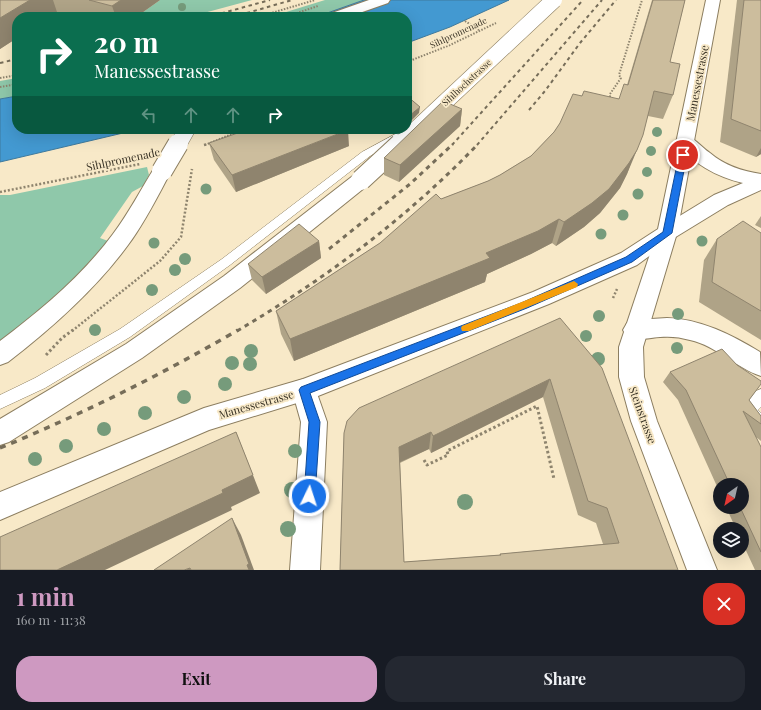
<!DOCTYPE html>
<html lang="en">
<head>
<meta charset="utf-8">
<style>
  body { margin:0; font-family:"Playfair Display",serif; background:#242831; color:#f1f3f6; height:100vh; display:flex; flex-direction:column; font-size:15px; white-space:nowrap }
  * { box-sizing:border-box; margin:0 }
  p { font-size:13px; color:#9ea1a6 }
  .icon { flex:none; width:22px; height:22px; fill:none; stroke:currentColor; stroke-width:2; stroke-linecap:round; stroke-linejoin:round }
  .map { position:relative; height:570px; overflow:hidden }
  .side { display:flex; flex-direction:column; background:#171b24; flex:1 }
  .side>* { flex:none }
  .banner { position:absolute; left:12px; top:12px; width:400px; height:122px; border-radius:16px; box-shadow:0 4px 16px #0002; background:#0b6e4f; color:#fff; overflow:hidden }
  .needle { width:26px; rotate:214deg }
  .fabs { position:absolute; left:713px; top:478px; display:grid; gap:8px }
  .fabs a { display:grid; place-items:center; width:36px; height:36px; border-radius:50%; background:#171b24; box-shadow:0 4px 16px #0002; font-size:20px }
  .pin { position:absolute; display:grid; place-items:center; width:34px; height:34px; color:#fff; margin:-17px; border:2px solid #fff; border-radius:50%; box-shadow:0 1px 4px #0007 }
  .me { position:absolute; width:44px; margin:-22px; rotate:4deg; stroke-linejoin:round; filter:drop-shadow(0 0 3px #0008) }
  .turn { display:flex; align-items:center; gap:14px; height:84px; padding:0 16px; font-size:18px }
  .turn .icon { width:52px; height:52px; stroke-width:2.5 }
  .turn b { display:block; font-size:28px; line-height:34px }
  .lanes { display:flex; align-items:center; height:38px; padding:0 16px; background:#0003; justify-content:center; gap:20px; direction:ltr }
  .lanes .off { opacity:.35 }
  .round { display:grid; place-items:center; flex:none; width:42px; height:42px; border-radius:16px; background:#242831 }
  .overview { display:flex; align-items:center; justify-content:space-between; height:68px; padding:0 16px }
  h1 { font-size:24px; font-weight:700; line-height:30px; color:#ce99c1 }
  .action { display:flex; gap:8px; margin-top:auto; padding:8px 16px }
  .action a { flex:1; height:46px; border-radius:16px; background:#ce99c1; color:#111; font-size:16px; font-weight:700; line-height:46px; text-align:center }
  .action a+a { background:#242831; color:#f1f3f6 }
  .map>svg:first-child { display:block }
</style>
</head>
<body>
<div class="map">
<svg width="761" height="570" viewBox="0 0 761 570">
  <rect width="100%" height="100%" fill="#f8e9c8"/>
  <g fill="#8fc8aa">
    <path d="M160,0H252L189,17H136Z"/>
    <path d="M325,0H364L316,17H270Z"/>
    <path d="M17,78V96L0,99V81Z"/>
    <path d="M147,167L149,175L143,186L132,192L100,238L108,241L66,288L0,345V195H10Z"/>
  </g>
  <g fill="#4399d1" stroke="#3f7a9d">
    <path d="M364,0H509L450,27L407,43V17H316Z"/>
    <path d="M17,96V129H140L0,162V99Z"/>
  </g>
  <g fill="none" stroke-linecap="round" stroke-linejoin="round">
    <defs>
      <g id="service">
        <path d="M401,131L405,132L406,134L405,136L370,156L230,265L130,337L45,388L0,409V395L35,378L120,329L222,259L362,152Z"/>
        <path d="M761,389V407L758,410L761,413V432L756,430L741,410L756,391Z"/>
      </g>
      <g id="minor">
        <path d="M667,318C701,319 732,335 760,352L761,376C736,368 717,346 690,340C680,337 670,336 660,337C648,338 638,341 627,337L623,330L627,323L635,320Z"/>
        <path d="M304,379L313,382L327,422L320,570H290L301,422L292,390L295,382Z"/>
      </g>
      <path id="tertiary" d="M667,226L674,228L677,233L643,347L644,377L657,421L717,570H687L631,421L619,377V347L657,233L660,228Z"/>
      <path id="secondary" d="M685,135C695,138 701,147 710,153C725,166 742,171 761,174V190L728,205L674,238L667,240L660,238L657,233L660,228L714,195L743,183C717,177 691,163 676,141L679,137Z"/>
      <path id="primary" d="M706,0H720L677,233L674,238L637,265L549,304L313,398L209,430L0,520V492L204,408L303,379L533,292L621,253L658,229Z"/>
      <g id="motorway">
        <path d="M369,0H390L388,3L348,17H327L329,14Z"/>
        <path d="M162,165L169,167L171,171C158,196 145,222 128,245C95,290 52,328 8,362L0,365V341C41,310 82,276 113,234C129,213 141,189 155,167Z"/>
        <path d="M361,174L368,175L371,180L368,185L240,288L142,358L9,442L0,445V419L126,344L224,276L354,175Z"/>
      </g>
    </defs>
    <use href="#service" stroke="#8c7e60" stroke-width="1"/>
    <use href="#minor" stroke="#8c7e60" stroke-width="2"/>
    <use href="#tertiary" stroke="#8c7e60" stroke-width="2"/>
    <use href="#secondary" stroke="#8c7e60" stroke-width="2"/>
    <use href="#primary" stroke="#8c7e60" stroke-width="2"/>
    <use href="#motorway" stroke="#8c7e60" stroke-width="2"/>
    <g stroke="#8e846e" stroke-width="2" stroke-dasharray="1.5 1.5" stroke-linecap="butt">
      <path d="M258,17L315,0"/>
      <path d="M285,17L318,6"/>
      <path d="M465,21L479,30"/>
      <path d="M407,62L450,45L496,23"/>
      <path d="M0,78L17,75"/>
      <path d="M0,87L17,84"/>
      <path d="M610,100V94L621,78L619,75L642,0"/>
      <path d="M205,145L244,129"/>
    </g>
    <g stroke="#8e846e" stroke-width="2.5" stroke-dasharray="2 2" stroke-linecap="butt">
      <path d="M204,145L208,144"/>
      <path d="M0,192L140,164"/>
      <path d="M613,298L617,289"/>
      <path d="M72,331L160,261L181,237L192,169"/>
    </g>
    <g stroke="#8e846e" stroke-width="3" stroke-dasharray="2.5 2.5" stroke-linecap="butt">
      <path d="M46,355L62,338L73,330"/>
      <path d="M424,460L427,465L448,455L447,451L537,406L554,479"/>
    </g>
    <use href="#service" fill="#fff" fill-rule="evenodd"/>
    <use href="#minor" fill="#fff" fill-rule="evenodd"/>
    <use href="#tertiary" fill="#fff" fill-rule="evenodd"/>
    <use href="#secondary" fill="#fff" fill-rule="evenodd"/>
    <use href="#primary" fill="#fff" fill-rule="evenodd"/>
    <use href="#motorway" fill="#fff" fill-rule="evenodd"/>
    <g stroke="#766d59" stroke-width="2" stroke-dasharray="3.5 3.5" stroke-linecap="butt">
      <path d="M240,15L292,0"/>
      <path d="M208,17L270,0"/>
      <path d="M0,63L17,59"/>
      <path d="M529,110L545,91L580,43L616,0"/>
      <path d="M452,145L583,0"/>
      <path d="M477,145L602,0"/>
    </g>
    <g stroke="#766d59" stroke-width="3" stroke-dasharray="4.5 4.5" stroke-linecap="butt">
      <path d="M329,249L410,184L453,144"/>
      <path d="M237,331C325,279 407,218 478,144"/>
    </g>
    <path stroke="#766d59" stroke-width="3.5" stroke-dasharray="6 6" stroke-linecap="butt" d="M0,448C82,414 161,375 238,330"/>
    <defs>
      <g id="motorway-bridge-far1">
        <path d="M178,145L187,129"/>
        <path d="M399,145L554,0"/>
      </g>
      <g id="motorway-bridge">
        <path d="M162,171L178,144"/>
        <path d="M361,180L400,144"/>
      </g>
    </defs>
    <use href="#motorway-bridge-far1" stroke="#8c7e60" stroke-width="17" stroke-linecap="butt"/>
    <use href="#motorway-bridge" stroke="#8c7e60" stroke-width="22" stroke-linecap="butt"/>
    <use href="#motorway-bridge-far1" stroke="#fff" stroke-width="16"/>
    <use href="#motorway-bridge" stroke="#fff" stroke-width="20"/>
  </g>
  <g fill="#769b7b">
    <circle cx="182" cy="7" r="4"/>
    <circle cx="657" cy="132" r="5"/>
    <circle cx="651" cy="151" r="5"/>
    <circle cx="647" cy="172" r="5"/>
    <circle cx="206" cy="189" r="5.5"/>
    <circle cx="638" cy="194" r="5.5"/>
    <circle cx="623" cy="215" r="5.5"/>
    <circle cx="601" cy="234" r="5.5"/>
    <circle cx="702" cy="241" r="5.5"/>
    <circle cx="154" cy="243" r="5.5"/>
    <circle cx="185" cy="259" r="6"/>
    <circle cx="175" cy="270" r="6"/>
    <circle cx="152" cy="290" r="6"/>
    <circle cx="678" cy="314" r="6"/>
    <circle cx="599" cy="316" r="6"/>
    <circle cx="95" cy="330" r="6"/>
    <circle cx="586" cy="336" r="6"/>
    <circle cx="677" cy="348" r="6"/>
    <circle cx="251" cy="351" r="7"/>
    <circle cx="598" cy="359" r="7"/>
    <circle cx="232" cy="363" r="7"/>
    <circle cx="250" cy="364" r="7"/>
    <circle cx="225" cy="384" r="7"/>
    <circle cx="184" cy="397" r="7"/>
    <circle cx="145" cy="413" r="7"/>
    <circle cx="104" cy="429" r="7"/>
    <circle cx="66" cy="446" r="7"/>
    <circle cx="295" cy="451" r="7"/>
    <circle cx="35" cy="459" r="7"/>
    <circle cx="292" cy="490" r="8"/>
    <circle cx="465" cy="502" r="8"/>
    <circle cx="288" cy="529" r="8"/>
  </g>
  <g fill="#afa387" fill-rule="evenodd">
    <path d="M0,0H160L136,17H77L57,12L17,17V38L0,49Z"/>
    <path d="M652,0H685L670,62L673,95L663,119L648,116L627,174L620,188L600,213L584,227L556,246L552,243L531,254L487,274L485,282L294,361L281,334L276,311L380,243L441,199L488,181L500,175L531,156L554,132L582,96L619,99L627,85Z"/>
    <path d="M737,0H761V154L756,157L720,142Z"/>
    <path d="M462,109L460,126L399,182L384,175V158Z"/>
    <path d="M209,143L349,146L236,192L214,160Z"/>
    <path d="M761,216V228L755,225Z"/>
    <path d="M761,233V340L699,302L704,260L717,239Z"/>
    <path d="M319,241L321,258L266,294L252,280L248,264Z"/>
    <path d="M560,318L678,570H340L344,433ZM543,397L578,515L596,523L603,544L500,554L499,555L404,562L400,463L429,449L431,453Z"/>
    <path d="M670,372L749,400L761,416V441L756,437L761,447V570H755L742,542V529H736L726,507H742V485H720V493L678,400L663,382Z"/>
  </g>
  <g fill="#8f846e">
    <path d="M30,0H53L57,12L49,17H17V38L0,49V18Z"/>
    <path d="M121,0H160L136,17H116L112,6Z"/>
    <path d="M420,107L419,113L409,123H407V117Z"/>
    <path d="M462,109L460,126L399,182L400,165Z"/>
    <path d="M348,130L349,146L236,192L232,175Z"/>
    <path d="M761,148V154L756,157Z"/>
    <path d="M637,150L627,174L620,188L600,213L584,227L556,246L564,222Z"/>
    <path d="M559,219L552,243L531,254L487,274L485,282L294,361L290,339L486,253Z"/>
    <path d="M319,241L321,258L266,294L262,277Z"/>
    <path d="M550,379L543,397L431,453L433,436Z"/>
    <path d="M236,432L260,493L231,507L232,510L105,570H57Z"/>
    <path d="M431,432L429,449L398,463L399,447Z"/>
    <path d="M232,518L241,535L254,570H248Z"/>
    <path d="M190,568L192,570H184Z"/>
  </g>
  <g fill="#ccbd9d" stroke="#8f846e" fill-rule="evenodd">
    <path d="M0,0H30L0,18Z"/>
    <path d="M89,0H121L112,6Z"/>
    <path d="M653,0H685L670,62L680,64L673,95L654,91L643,135L637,150L629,163L609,189L592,203L564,222L559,219L538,231L486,253L490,258L290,339L276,311L380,243L436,194L441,199L488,181L500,175L531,156L554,132L560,123L573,94L582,96L584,91L619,99L624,84L628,85Z"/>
    <path d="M744,0H761V131L731,119Z"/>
    <path d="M407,96L420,107L409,116L407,117Z"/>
    <path d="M443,101L462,109L400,165L384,158Z"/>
    <path d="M249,129H348V130L232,175L209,143Z"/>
    <path d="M743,221L761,233V311L712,282L717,239Z"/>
    <path d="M299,224L319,241L262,277L248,264Z"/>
    <path d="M560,318L602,368L678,570H340L344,433L347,421L359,408ZM550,379L588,501L607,508L619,543L500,554L501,555L404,562L399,447L431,432L433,436Z"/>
    <path d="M722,349L737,365L761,381V384L749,400L761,416V424L743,411L761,447V552L740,507H742V485H730L686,390L670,372Z"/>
    <path d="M236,432L253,475L222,490L223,493L57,570H0V537Z"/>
    <path d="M232,518L249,564L247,565L249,570H191L190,568L184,570H154Z"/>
  </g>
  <path fill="#1a73e8" stroke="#114b97" d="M683,152L687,155L672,233L632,262L527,308L310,393L320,422L315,496L313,500L309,502L305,500L304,496L309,422L299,390L301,387L521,303L626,257L663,232L679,155Z"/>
  <path fill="#f59e0b" d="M574,281L578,284L577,287L469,331H462L461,328L462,326Z"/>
  <g text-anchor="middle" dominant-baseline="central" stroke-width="3.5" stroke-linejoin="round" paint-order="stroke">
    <g font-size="9" fill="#373124" stroke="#f8e9c8">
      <text transform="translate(458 32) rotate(-25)">Sihlpromenade</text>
      <text transform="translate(466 82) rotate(-43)">Sihlhochstrasse</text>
    </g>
    <g font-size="11" fill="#373124" stroke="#f8e9c8">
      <text transform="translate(697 83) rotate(-79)">Manessestrasse</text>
      <text transform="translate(123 159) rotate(-12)">Sihlpromenade</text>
      <text transform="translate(256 404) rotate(-16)">Manessestrasse</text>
      <text transform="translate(643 415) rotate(70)">Steinstrasse</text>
    </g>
  </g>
</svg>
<div class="fabs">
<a><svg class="needle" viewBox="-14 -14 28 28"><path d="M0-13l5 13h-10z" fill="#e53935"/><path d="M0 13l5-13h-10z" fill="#9ea1a6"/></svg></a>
<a><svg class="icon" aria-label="layers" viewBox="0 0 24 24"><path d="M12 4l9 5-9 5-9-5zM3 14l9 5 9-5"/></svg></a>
</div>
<div class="pin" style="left:683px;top:155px;background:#d93025"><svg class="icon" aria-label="arrive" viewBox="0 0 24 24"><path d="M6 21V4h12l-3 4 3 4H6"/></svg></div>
<svg class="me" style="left:309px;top:496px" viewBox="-20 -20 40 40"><circle r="17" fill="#1a73e8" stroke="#fff" stroke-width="3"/><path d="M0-11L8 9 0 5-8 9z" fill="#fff"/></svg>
<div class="banner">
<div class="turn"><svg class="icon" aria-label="right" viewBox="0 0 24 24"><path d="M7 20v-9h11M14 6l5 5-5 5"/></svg><div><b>20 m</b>Manessestrasse</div></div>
<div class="lanes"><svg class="icon off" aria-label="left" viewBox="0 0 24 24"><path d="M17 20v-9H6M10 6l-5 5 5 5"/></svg><svg class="icon off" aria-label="ahead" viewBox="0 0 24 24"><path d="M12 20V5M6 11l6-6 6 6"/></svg><svg class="icon off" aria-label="ahead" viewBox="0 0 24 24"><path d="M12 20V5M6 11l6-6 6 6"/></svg><svg class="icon" aria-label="right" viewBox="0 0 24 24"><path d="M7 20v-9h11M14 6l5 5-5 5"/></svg></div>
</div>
</div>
<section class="side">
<div class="overview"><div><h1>1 min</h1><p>160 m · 11:38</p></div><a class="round" style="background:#d93025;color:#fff"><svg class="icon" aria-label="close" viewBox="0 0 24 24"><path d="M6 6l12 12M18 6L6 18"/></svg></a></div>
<div class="action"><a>Exit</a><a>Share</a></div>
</section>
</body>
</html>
